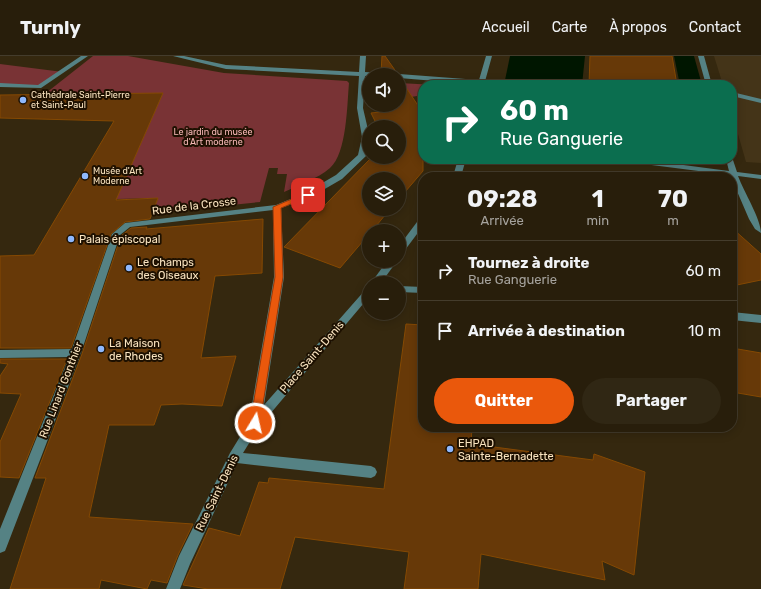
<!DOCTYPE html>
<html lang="fr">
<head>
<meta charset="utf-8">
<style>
  body { margin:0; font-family:Rubik,sans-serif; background:#302714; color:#f1f3f6; height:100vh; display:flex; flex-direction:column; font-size:15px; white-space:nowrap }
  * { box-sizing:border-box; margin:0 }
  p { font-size:13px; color:#a5a29d }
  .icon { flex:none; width:22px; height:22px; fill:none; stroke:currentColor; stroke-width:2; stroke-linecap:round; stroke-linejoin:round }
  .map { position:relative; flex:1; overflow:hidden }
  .sheet { position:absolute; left:418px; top:116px; width:319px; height:260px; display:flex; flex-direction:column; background:#281e0b; border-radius:16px; box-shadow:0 2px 10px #0003,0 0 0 1px #443c2c }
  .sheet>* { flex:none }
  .top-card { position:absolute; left:418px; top:24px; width:319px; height:84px; border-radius:16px; box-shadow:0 2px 10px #0003,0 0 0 1px #443c2c; background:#0b6e4f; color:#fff; overflow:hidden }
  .controls { position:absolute; left:362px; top:12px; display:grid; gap:8px }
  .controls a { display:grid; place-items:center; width:44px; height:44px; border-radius:50%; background:#281e0b; box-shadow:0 2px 10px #0003,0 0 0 1px #443c2c; font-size:20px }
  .pin { position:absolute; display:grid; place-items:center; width:34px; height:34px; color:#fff; margin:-17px; border-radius:8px; box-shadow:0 2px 6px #0006 }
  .me { position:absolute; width:44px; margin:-22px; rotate:9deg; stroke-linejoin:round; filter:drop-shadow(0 0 3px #0008) }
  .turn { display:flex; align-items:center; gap:14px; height:84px; padding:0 16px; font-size:18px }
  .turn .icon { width:52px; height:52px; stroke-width:2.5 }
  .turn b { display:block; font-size:28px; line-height:34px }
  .eta { display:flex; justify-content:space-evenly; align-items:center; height:68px; text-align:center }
  .eta b { font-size:24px; font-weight:700; line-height:28px }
  .cta { display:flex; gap:8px; margin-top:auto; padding:8px 16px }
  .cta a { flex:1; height:46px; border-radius:24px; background:#ea580c; color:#fff; font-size:16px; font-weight:700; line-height:46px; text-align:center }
  .cta a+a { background:#302714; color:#f1f3f6 }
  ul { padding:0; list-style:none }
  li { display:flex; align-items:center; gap:12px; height:60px; padding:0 16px; border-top:1px solid #443c2c }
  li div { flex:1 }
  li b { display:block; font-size:15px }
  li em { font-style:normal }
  header { display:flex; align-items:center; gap:24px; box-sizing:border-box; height:56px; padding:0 20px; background:#281e0b; border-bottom:1px solid #443c2c }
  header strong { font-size:19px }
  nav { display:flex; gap:22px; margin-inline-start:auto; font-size:14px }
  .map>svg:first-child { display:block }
</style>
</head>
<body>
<header>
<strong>Turnly</strong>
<nav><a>Accueil</a><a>Carte</a><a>À propos</a><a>Contact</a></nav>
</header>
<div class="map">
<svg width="761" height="533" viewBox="0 0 761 533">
  <rect width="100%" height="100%" fill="#35280f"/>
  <path fill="#443418" d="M714,0H761V107L746,106L732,57V29H723Z"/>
  <g fill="#793335">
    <path d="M93,0H128L224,17L347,25L349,27C347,49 347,97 330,112C317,123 299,129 284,136L287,118H277L278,112H269L260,146L152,157L158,142L116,143L162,38L123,40L46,37Z"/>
    <path d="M0,8L63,16L39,31L0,29Z"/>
    <path d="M399,27L436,29H423V39L399,43Z"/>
  </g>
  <path fill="#001600" d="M510,0H585L582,29H504Z"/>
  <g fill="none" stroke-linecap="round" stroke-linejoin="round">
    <path fill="#001600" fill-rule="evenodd" d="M674,0H694L702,29H680Z"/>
  </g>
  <g fill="#673908" stroke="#854903">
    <path d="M382,0H385L397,17L396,19H383L381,17Z"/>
    <path d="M590,0H672L677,29H589Z"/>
    <path d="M399,24H401L423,57V115L399,143V123H369V153H390L372,175H369V178L340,212L284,191L372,101H399V71H378L371,57L380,56V49H399Z"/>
    <path d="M163,37L116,144L158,142L150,163L125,166L111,178L71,292H0V200L34,199L114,65L0,62V39Z"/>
    <path d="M263,163L262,217L215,220L201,302L236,300L222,350L182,348L161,349L154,369H109L89,461L193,468L178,499L167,527L151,524L147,533L101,524L99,533H10L46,422H35L82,298L121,180L131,172L147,171L146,173Z"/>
    <path d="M732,172L761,198V224L732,230Z"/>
    <path d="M406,268L423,269V371H472L471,388L593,404L594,398L645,416L634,519L602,505L605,524L481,498L478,533H404L409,496L295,481L280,533H208L183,529L209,472L240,480L259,426L268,427L269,422L384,433Z"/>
    <path d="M732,292L761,297V341L732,336Z"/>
    <path d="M0,303H67L19,422L0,421V386L21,338L0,337V320L8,308L0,307Z"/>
  </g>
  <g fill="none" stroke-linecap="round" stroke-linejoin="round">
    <g fill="#558284" fill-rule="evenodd">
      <path d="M81,0H88L41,32L0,31V27L38,29Z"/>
      <path d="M173,0H184L226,9L359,16L360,0H366L365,16L379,17L382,19L365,20L363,52L369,78L366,100L342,123L311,141L281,152L284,221L264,349L366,233L369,232V241L259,371L243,397L371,410L375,412L377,416L375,420L371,422L237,407L190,508L180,533H166L179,500L230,397L249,366L274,221L273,154L130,171L120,179L81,297L7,490L5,495L0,497V473L69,301L0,302V294L72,293L112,178L125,167L276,149L305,137L336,119L358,99L362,81L357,52L359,20L226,13Z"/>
      <path d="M486,0H492L484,29L399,22V19H397L399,18L479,24Z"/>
      <path d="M698,0H704L712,29H706Z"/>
      <path d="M732,36L761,43V47L732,40Z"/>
      <path d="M732,101L737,116L761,119V123L738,120C744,136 761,163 761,177L755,173L749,163L730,119L620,105L616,103H638L729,115L726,103H732Z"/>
      <path d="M458,103H466L462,117L459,121H451L454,117Z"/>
      <path d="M423,161V170L402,198L399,199V190L420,162Z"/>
      <path d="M387,205H397L381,227H371Z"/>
      <path d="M399,230L423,231V237L399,236Z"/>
      <path d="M732,256L761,259V267L732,264Z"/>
    </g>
  </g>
  <path fill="#ea580c" stroke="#983908" d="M308,136L312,139L311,140L281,152L283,221L260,367L259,370L255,372L251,370L250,367L275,221L273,151Z"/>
  <g fill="#8fb8fd" stroke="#1d1000" stroke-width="1.5">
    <circle cx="23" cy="44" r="4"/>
    <circle cx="85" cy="120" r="4"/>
    <circle cx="71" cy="183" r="4"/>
    <circle cx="129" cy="212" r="4"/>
    <circle cx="101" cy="293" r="4"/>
    <circle cx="450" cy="393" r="4"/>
  </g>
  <g text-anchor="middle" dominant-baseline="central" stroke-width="4" stroke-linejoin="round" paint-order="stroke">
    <g font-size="9" fill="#fbe5c0" stroke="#1d1000" text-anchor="start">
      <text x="31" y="39">Cathédrale Saint-Pierre<tspan x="31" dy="10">et Saint-Paul</tspan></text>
      <text x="93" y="115">Musée d'Art<tspan x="93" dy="10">Moderne</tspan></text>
    </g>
    <g font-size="9" fill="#f6b7b5" stroke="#1d1000">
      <text x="213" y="76">Le jardin du musée<tspan x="213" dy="10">d'Art moderne</tspan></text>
    </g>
    <g font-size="11" fill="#fbe5c0" stroke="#1d1000">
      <text transform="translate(194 150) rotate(-7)">Rue de la Crosse</text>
      <text transform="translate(312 301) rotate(-49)">Place Saint-Denis</text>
      <text transform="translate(61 334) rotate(-69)">Rue Linard Gonthier</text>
      <text transform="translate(217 437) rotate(-64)">Rue Saint-Denis</text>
    </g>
    <g font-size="11" fill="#fbe5c0" stroke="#1d1000" text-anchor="start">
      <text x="79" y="183">Palais épiscopal</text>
      <text x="137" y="206">Le Champs<tspan x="137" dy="13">des Oiseaux</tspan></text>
      <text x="109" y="287">La Maison<tspan x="109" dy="13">de Rhodes</tspan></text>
      <text x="458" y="387">EHPAD<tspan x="458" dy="13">Sainte-Bernadette</tspan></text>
    </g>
  </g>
</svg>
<div class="controls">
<a><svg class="icon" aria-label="sound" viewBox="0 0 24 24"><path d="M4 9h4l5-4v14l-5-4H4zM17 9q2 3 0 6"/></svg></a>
<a><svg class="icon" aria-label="search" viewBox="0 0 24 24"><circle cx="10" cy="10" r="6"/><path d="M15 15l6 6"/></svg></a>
<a><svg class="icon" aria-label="layers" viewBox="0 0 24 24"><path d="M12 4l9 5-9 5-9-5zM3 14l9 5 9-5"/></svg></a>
<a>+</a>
<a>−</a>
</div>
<div class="pin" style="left:308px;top:139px;background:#d93025"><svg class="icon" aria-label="arrive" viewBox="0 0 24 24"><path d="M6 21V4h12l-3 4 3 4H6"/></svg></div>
<svg class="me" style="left:255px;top:367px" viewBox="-20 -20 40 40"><circle r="17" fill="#ea580c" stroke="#fff" stroke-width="3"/><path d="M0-11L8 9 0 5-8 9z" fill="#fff"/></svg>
<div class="top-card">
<div class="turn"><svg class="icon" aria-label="right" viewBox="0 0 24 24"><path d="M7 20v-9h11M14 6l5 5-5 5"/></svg><div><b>60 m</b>Rue Ganguerie</div></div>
</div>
<section class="sheet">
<div class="eta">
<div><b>09:28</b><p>Arrivée</p></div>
<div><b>1</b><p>min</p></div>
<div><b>70</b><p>m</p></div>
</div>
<ul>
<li><svg class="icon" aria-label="right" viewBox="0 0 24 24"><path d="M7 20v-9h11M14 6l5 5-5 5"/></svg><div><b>Tournez à droite</b><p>Rue Ganguerie</p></div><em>60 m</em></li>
<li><svg class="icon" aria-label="arrive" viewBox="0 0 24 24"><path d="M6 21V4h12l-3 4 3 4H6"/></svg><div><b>Arrivée à destination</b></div><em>10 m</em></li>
</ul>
<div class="cta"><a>Quitter</a><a>Partager</a></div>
</section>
</div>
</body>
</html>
